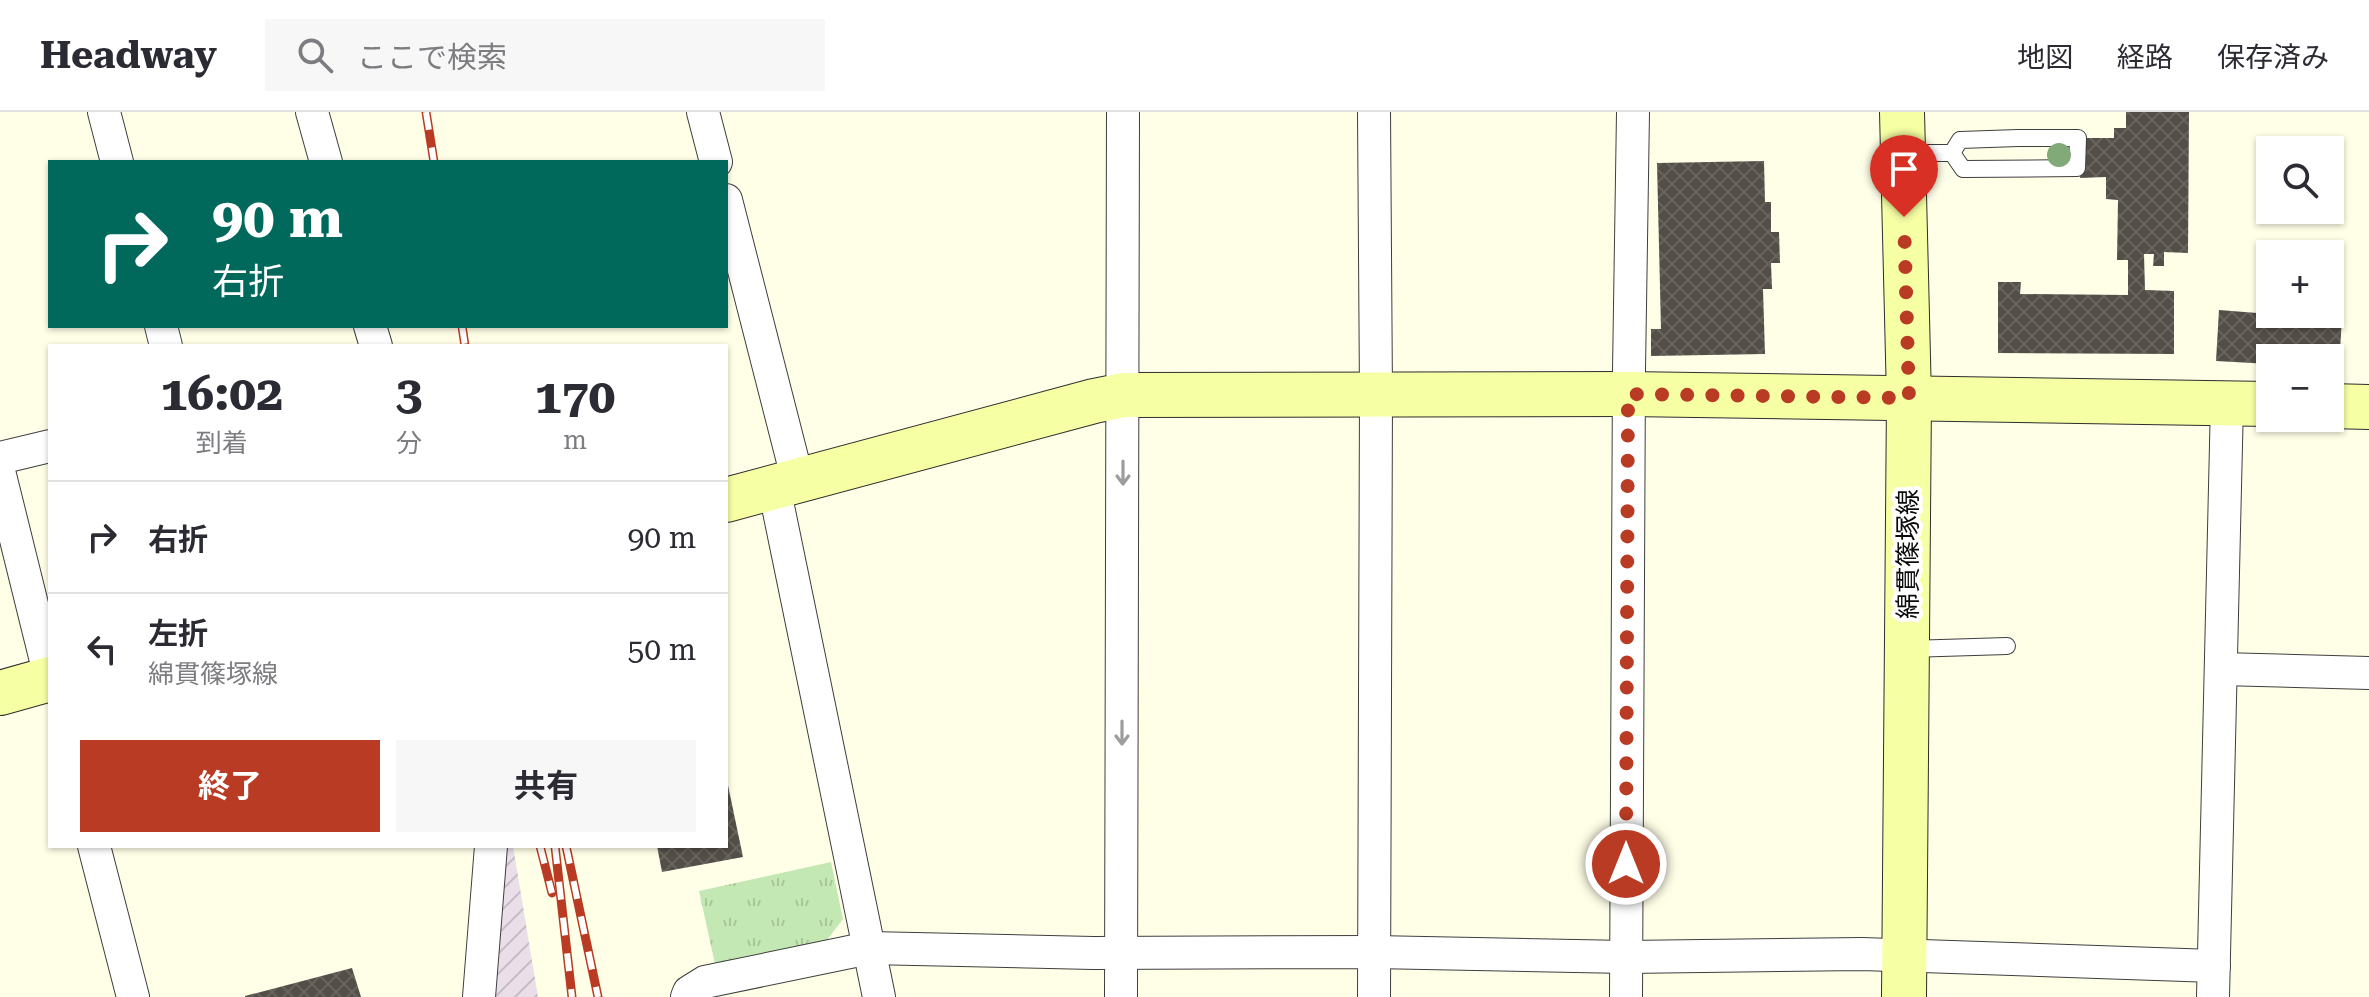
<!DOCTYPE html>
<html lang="ja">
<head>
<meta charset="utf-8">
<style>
  body { margin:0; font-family:"Roboto Serif","Noto Sans JP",serif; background:#f7f7f7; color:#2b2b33; height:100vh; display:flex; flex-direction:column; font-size:30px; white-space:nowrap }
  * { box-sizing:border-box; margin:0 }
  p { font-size:26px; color:#7c7c81 }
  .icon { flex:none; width:44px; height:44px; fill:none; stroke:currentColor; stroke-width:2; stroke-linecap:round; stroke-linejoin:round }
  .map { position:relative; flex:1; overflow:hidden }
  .drawer { position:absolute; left:48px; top:232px; width:680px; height:504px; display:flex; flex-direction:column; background:#fff; border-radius:0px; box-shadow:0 2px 6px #0004 }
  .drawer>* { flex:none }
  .top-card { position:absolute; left:48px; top:48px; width:680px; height:168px; border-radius:0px; box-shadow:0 2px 6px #0004; background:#00695c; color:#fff; overflow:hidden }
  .buttons { position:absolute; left:2256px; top:24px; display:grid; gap:16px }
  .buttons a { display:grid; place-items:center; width:88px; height:88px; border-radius:0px; background:#fff; box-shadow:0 2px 6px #0004; font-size:40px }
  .pin { position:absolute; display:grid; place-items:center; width:68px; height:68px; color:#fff; margin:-82px -34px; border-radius:50% 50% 50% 0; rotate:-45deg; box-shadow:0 0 8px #0007 }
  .pin .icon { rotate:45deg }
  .me { position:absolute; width:88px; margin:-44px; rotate:0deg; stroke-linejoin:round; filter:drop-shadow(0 0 6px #0008) }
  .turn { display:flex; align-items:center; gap:28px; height:168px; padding:0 32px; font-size:36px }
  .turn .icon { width:104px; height:104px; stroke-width:2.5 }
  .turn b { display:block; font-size:56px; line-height:68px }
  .eta { display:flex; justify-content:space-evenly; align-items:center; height:136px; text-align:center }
  .eta b { font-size:48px; font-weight:700; line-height:56px }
  .primary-button { display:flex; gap:16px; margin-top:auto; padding:16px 32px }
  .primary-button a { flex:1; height:92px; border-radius:0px; background:#ba3b23; color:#fff; font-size:32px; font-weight:700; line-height:92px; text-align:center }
  .primary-button a+a { background:#f7f7f7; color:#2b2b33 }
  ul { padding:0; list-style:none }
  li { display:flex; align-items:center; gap:24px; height:112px; padding:0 32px; border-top:2px solid #e1e1e2 }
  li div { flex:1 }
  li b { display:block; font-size:30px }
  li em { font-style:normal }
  header { display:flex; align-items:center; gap:48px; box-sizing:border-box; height:112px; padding:0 40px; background:#fff; border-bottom:2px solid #e1e1e2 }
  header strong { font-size:38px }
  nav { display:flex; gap:44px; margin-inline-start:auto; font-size:28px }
  .search { width:560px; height:72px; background:#f7f7f7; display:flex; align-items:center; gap:20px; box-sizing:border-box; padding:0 28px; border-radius:0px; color:#7c7c81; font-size:30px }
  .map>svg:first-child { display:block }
</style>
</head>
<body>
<header>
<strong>Headway</strong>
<div class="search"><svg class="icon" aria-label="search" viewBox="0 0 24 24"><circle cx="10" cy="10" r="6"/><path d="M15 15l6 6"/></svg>ここで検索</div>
<nav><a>地図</a><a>経路</a><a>保存済み</a></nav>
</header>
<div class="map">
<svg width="2369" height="885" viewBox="0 0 2369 885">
  <defs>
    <pattern id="industrial-furrows" width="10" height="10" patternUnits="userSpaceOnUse" patternTransform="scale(2)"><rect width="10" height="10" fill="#eadee9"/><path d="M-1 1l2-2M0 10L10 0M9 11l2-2" fill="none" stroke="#c7bdc6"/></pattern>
    <pattern id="park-tufts" width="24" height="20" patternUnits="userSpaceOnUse" patternTransform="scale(2)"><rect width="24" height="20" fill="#c4e8b3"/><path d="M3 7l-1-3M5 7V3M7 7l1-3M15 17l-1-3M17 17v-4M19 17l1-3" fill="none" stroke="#a7c699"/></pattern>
    <pattern id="building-cross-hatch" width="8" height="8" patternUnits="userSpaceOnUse" patternTransform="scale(2)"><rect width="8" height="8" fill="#534e47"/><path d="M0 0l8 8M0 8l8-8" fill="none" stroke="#67635d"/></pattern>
  </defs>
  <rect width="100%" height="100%" fill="#ffffe8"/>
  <path fill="url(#industrial-furrows)" d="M500,734H513L538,885H488Z"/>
  <path fill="url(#park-tufts)" d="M831,750L843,807L827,828L715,852L699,779Z"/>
  <g fill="url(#building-cross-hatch)">
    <path d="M2126,0H2189L2188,141L2164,140V154H2153L2154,142H2144L2145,178L2174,179V242L1998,241V170H2021L2020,182L2128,183V148H2117L2118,88L2106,87V65L2080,66L2079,26H2114V16H2126Z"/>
    <path d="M1764,49L1765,90H1771V120H1779L1780,151H1771L1772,177H1763L1765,242L1651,244V217H1661L1657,51Z"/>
    <path d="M2330,187L2343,188L2339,256L2330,255V246H2270V252L2216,249L2219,198L2270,202H2330Z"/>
    <path d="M726,664L743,745L662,760L657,734H726Z"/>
    <path d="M352,856L361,885H245V884Z"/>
  </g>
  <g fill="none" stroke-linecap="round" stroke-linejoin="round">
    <defs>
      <g id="lane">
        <path d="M2018,26H2078L2077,56L1963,57L1952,41L1960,28Z"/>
        <path d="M1905,41H1952"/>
        <path d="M1908,537L2007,534"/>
      </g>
      <g id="street">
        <path d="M104,0L117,50"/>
        <path d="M312,0L326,50"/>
        <path d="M703,0L716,50"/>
        <path d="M1374,0L1376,283L1374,885"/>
        <path d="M726,88L798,369"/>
        <path d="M161,214L166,234"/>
        <path d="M370,214L376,234"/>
        <path d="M0,346L50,334"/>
        <path d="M0,363L50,565"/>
        <path d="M774,375L879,885"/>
        <path d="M2221,557L2369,561"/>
        <path d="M94,734L133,885"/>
        <path d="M479,885L491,734"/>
        <path d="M687,885L689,880L705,870L869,836L1093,841L1374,840L1626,845L1862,842L2214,854"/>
        <path d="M1121,885L1123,0"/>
        <path d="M1626,885L1629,258L1633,0"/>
        <path d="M2213,885L2227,290"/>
      </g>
      <g id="secondary">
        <path d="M1902,0L1909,286L1904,885"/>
        <path d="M2330,294L2369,295"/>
        <path d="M726,388L1094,289L1124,283L1628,282L2270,292"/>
        <path d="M0,581L50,567"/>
      </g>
    </defs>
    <use href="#lane" stroke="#3e3e3e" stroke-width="18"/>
    <use href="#street" stroke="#3e3e3e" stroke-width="34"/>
    <use href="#secondary" stroke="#2d2d2d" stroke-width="46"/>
    <use href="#lane" stroke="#fff" stroke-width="16"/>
    <use href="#street" stroke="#fff" stroke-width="32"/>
    <use href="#secondary" stroke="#f6ffa3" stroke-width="44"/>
    <defs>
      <g id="rail">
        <path d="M426,0L434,50"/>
        <path d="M462,214L465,234"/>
        <path d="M540,734L552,781"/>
        <path d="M555,734L572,885"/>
        <path d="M566,734L598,885"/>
      </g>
    </defs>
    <use href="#rail" stroke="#ba3b23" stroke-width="9"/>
    <use href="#rail" stroke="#fff" stroke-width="6" stroke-dasharray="18" stroke-linecap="butt"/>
  </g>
  <circle fill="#82a978" cx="2059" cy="43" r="12"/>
  <defs><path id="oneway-shaft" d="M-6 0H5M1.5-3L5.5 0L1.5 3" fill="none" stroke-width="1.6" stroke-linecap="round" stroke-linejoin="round" transform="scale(2)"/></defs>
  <g stroke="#9d9d9d">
    <use href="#oneway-shaft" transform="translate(1123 361) rotate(90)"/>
    <use href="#oneway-shaft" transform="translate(1122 621) rotate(90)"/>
  </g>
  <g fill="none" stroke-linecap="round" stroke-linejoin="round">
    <path stroke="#ba3b23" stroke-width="14" stroke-dasharray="0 25.2" d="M1626,752L1628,282L1909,286L1904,105"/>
  </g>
  <g text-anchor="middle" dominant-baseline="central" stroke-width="8" stroke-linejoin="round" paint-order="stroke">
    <g font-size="26" fill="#0b0b0b" stroke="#fff">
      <text transform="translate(1908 442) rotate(-90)">綿貫篠塚線</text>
    </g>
  </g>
</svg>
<div class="buttons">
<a><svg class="icon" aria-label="search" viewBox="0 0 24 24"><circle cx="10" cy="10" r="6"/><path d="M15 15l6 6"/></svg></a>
<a>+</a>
<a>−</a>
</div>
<div class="pin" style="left:1904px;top:105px;background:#d93025"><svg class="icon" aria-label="arrive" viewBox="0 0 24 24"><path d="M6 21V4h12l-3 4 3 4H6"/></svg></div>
<svg class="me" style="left:1626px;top:752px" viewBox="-20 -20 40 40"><circle r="17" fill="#ba3b23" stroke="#fff" stroke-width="3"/><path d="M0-11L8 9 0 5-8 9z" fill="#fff"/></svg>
<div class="top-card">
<div class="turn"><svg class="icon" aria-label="right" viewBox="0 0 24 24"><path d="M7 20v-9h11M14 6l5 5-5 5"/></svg><div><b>90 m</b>右折</div></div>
</div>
<section class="drawer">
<div class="eta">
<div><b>16:02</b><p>到着</p></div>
<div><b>3</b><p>分</p></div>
<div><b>170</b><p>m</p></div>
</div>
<ul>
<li><svg class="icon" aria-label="right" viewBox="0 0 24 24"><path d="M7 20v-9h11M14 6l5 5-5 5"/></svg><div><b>右折</b></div><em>90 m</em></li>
<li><svg class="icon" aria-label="left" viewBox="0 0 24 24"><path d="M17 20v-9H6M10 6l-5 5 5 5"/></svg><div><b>左折</b><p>綿貫篠塚線</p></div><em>50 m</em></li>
</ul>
<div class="primary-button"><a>終了</a><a>共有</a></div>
</section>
</div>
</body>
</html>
